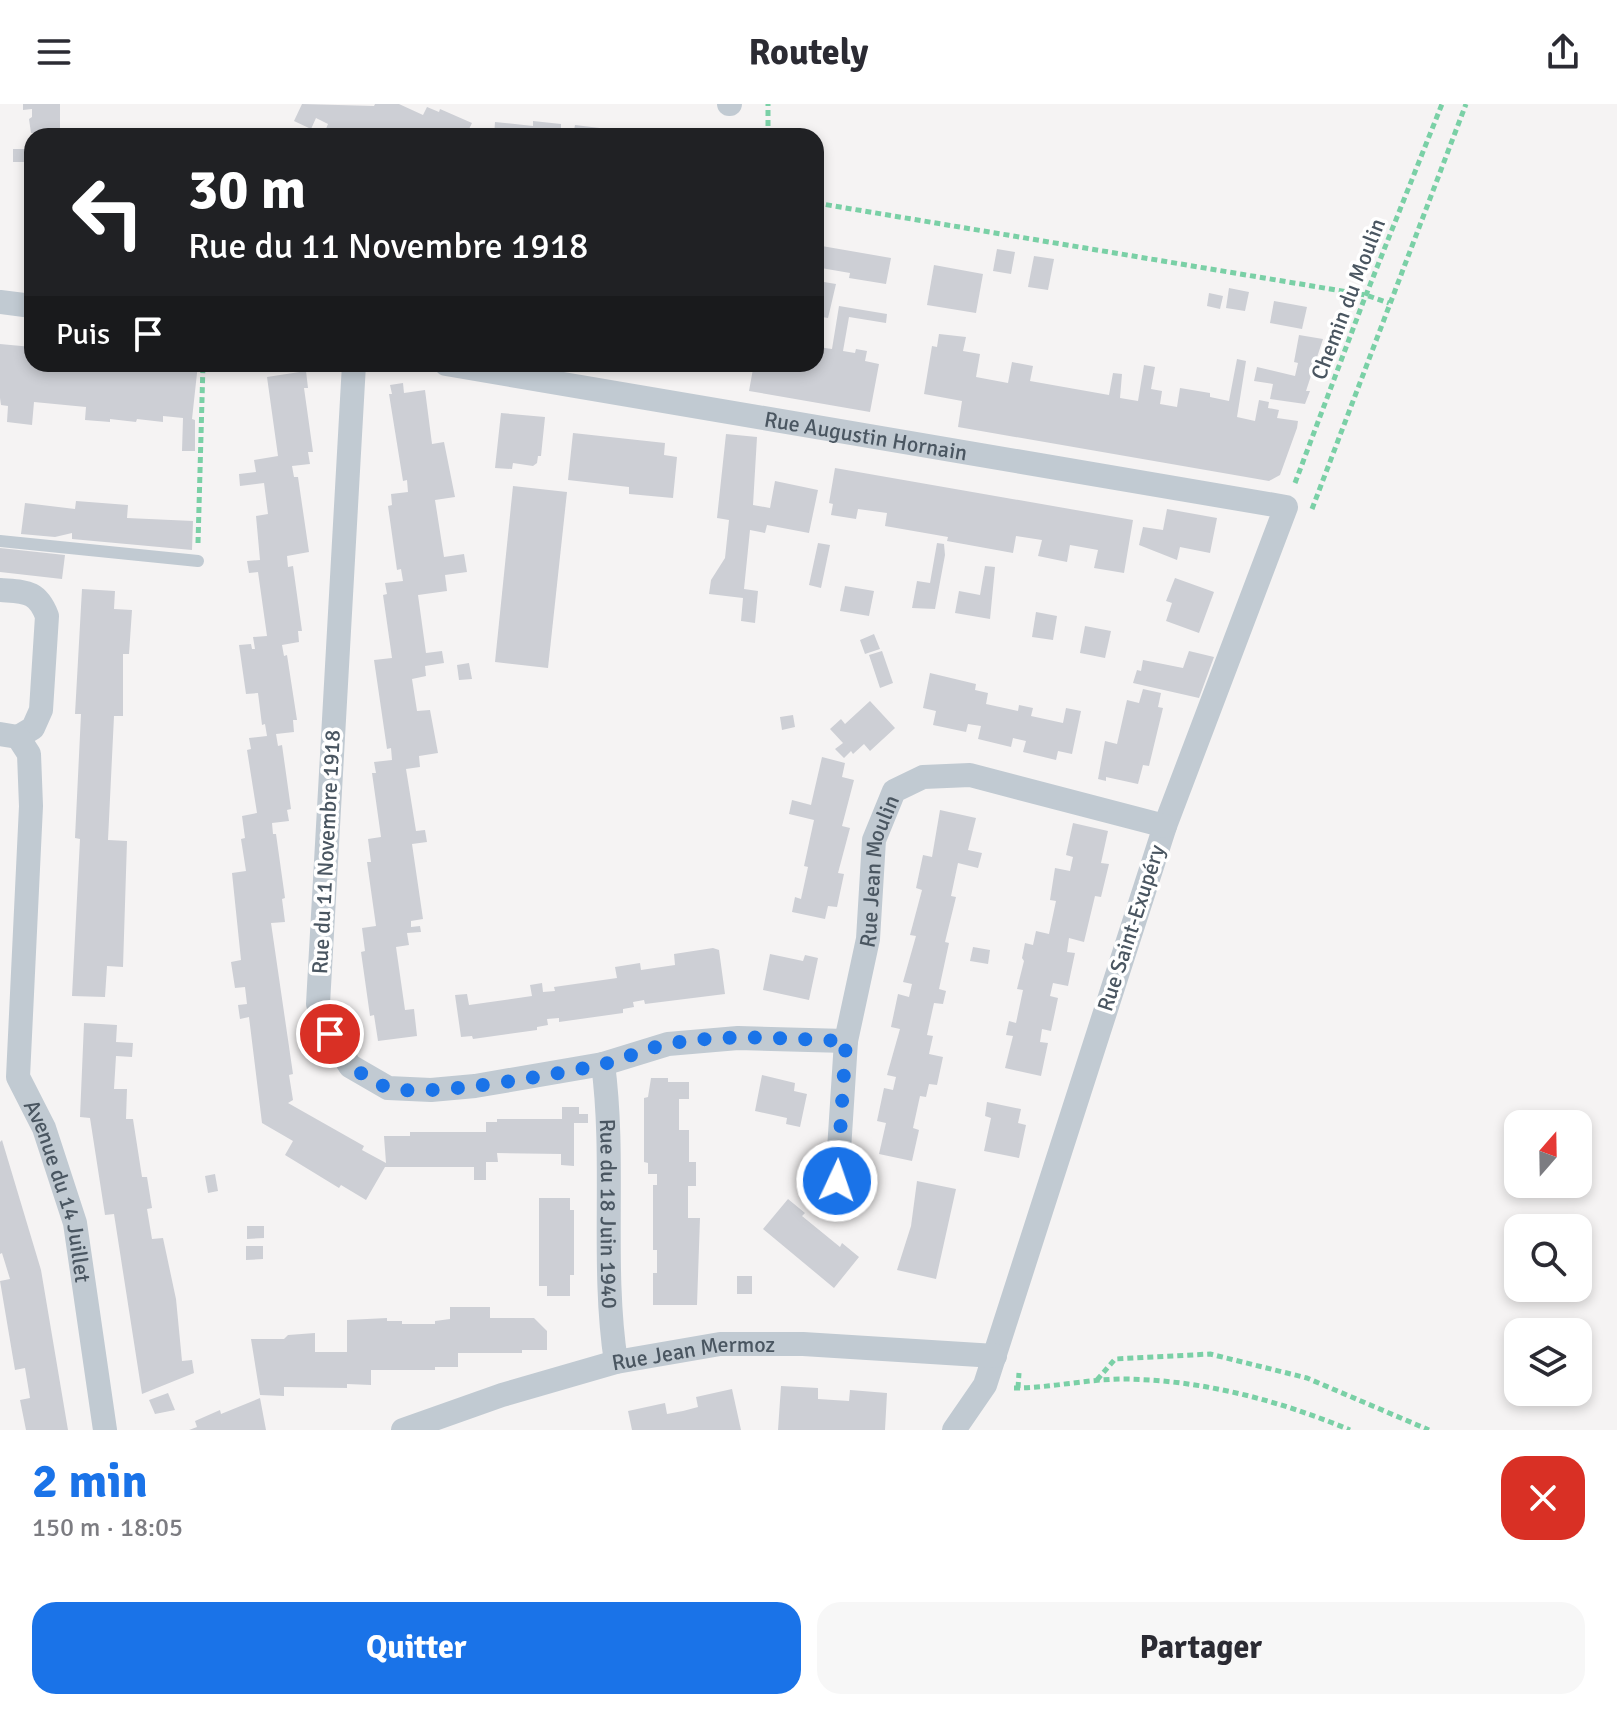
<!DOCTYPE html>
<html lang="fr">
<head>
<meta charset="utf-8">
<style>
  body { margin:0; font-family:Signika,sans-serif; background:#f7f7f7; color:#2b2b33; height:100vh; display:flex; flex-direction:column; font-size:30px; white-space:nowrap }
  * { box-sizing:border-box; margin:0 }
  p { font-size:26px; color:#7c7c81 }
  .icon { flex:none; width:44px; height:44px; fill:none; stroke:currentColor; stroke-width:2; stroke-linecap:round; stroke-linejoin:round }
  .map { position:relative; height:1326px; overflow:hidden }
  .side { display:flex; flex-direction:column; background:#fff; flex:1 }
  .side>* { flex:none }
  .guide { position:absolute; left:24px; top:24px; width:800px; height:244px; border-radius:24px; box-shadow:0 4px 12px #0003; background:#202124; color:#fff; overflow:hidden }
  .needle { width:52px; rotate:20deg }
  .controls { position:absolute; left:1504px; top:1006px; display:grid; gap:16px }
  .controls a { display:grid; place-items:center; width:88px; height:88px; border-radius:16px; background:#fff; box-shadow:0 4px 12px #0003; font-size:40px }
  .pin { position:absolute; display:grid; place-items:center; width:68px; height:68px; color:#fff; margin:-34px; border:4px solid #fff; border-radius:50%; box-shadow:0 2px 8px #0007 }
  .me { position:absolute; width:88px; margin:-44px; rotate:3deg; stroke-linejoin:round; filter:drop-shadow(0 0 6px #0008) }
  .turn { display:flex; align-items:center; gap:28px; height:168px; padding:0 32px; font-size:36px }
  .turn .icon { width:104px; height:104px; stroke-width:2.5 }
  .turn b { display:block; font-size:56px; line-height:68px }
  .then { display:flex; align-items:center; height:76px; padding:0 32px; background:#0003; gap:16px; font-size:30px }
  .round { display:grid; place-items:center; flex:none; width:84px; height:84px; border-radius:24px; background:#f7f7f7 }
  .overview { display:flex; align-items:center; justify-content:space-between; height:136px; padding:0 32px }
  h1 { font-size:48px; font-weight:700; line-height:60px; color:#1a73e8 }
  .button { display:flex; gap:16px; margin-top:auto; padding:16px 32px }
  .button a { flex:1; height:92px; border-radius:24px; background:#1a73e8; color:#fff; font-size:32px; font-weight:700; line-height:92px; text-align:center }
  .button a+a { background:#f7f7f7; color:#2b2b33 }
  header { display:flex; justify-content:space-between; align-items:center; height:104px; padding:0 32px; background:#fff; font-size:36px; font-weight:700 }
  .map>svg:first-child { display:block }
</style>
</head>
<body>
<header><svg class="icon" aria-label="menu" viewBox="0 0 24 24"><path d="M4 6h16M4 12h16M4 18h16"/></svg>Routely<svg class="icon" aria-label="share" viewBox="0 0 24 24"><path d="M12 15V3M7 8l5-5 5 5M5 13v7h14v-7"/></svg></header>
<div class="map">
<svg width="1617" height="1326" viewBox="0 0 1617 1326">
  <rect width="100%" height="100%" fill="#f5f3f3"/>
  <g fill="#cdcfd5">
    <path d="M23,0H60V29H31L29,15L32,13V5L23,6Z"/>
    <path d="M302,0L374,2L375,0H399L423,11L427,3L439,8L440,5L472,19L467,29L475,32H323L328,20L316,14L311,25L294,17Z"/>
    <path d="M533,17L561,20V24L574,26L575,21L624,27L623,32H494L495,18L533,22Z"/>
    <rect x="13" y="45" width="19" height="13"/>
    <rect x="25" y="136" width="7" height="31"/>
    <path d="M816,141L891,154L886,180L849,174L850,169L821,164L818,177L836,180L828,214L816,212Z"/>
    <path d="M997,145L1015,148L1011,170L993,167Z"/>
    <path d="M1034,152L1054,155L1048,186L1028,183Z"/>
    <path d="M934,161L983,170L976,209L927,201Z"/>
    <path d="M1229,184L1249,188L1245,207L1226,204Z"/>
    <path d="M1209,189L1223,192L1220,205L1207,202Z"/>
    <path d="M1274,197L1307,203L1302,225L1270,219Z"/>
    <path d="M839,202L887,210L886,219L849,213L843,247L855,249L856,245L867,247L865,257L879,260L870,308L749,287L753,265L734,260H816V220L822,221L818,243L832,245Z"/>
    <path d="M939,230L966,233L963,247L980,250L976,273L1008,279L1012,258L1033,262L1030,277L1109,291L1113,269L1122,270L1120,294L1138,297L1144,261L1155,263L1151,285L1162,287L1160,300L1177,303L1180,284L1210,289V293L1229,297L1237,255L1246,257L1237,313L1255,317L1259,296L1269,298L1268,304L1279,306L1277,314L1298,317L1297,324L1280,371L1269,377L958,323L962,297L924,290L932,242L937,243Z"/>
    <path d="M1299,231L1323,235L1306,287H1310L1305,300L1270,295L1273,280L1254,277L1257,263L1295,272L1298,259L1294,258Z"/>
    <path d="M0,240L32,243V260H198L192,315L195,316V347H182L183,314L163,312V318L137,315L136,318L110,315V318L85,316L86,303L34,298L32,321L7,318L8,302L1,301L0,294Z"/>
    <path d="M306,267L308,284H304L313,348H308L310,360L292,362L294,373H298L309,448L287,452L288,463L293,462L302,527H298L299,538L282,541L284,552L287,551L297,616H293L294,628L276,630L278,642L282,641L291,705L287,706L289,717L272,719L273,730H276L285,794L282,795L285,818L271,819L293,970L289,971L293,996L288,999L364,1042L362,1046L386,1059L384,1032H410V1028H486V1018H497V1015H562V1003H579V1010H588V1019H574V1062L561,1061V1050L497,1049L498,1058H486V1076H474V1063H385L366,1096L341,1081L339,1084L285,1051L293,1037L262,1019L249,913L240,915L238,901L247,900L245,883L235,884L231,858L241,856L232,769L246,767L241,735L245,734L242,712L257,709L247,646L251,645L249,634L267,632L265,620L262,621L258,589L246,590L239,541L251,540L252,545H255L253,533L267,532L258,468L249,469L247,457L260,456L256,412L268,410L264,379L240,382L239,370L256,368L254,356L278,352L267,273Z"/>
    <path d="M403,279L404,289L425,286L432,340L444,338L455,393L435,396L444,453L464,450L467,468L445,471L447,487L418,491L426,549L442,547L444,559L425,562L426,572L412,575L417,607L430,606L438,649L419,652L420,663L406,665L416,727L425,726L427,738L412,740L423,815L411,817V823L420,822L421,828L407,829L409,841L396,843L405,906L414,905L417,932L378,937L374,911L370,912L361,848L365,847L362,824L376,822L367,758H371L368,735L381,733L372,669H376L374,658L392,656L391,644L387,645L374,556L392,554L383,491L387,490L385,479L403,477L401,465L397,466L388,402L392,401L391,390L408,388L407,376L403,377L389,290H392L390,281Z"/>
    <path d="M501,309L545,313L541,352H538L537,359L533,362L513,359L512,365L495,364Z"/>
    <path d="M573,329L665,339L664,351L677,353L673,394L629,390V383L568,376Z"/>
    <path d="M726,330L757,333L753,401L770,404L775,377L818,386L809,429L767,421L765,429L750,426L744,485L758,487L755,519L741,517L743,494L709,490L711,476L725,454L729,416L717,414Z"/>
    <path d="M835,364L1133,416L1124,469L1094,464L1098,446L1070,441L1067,458L1038,452L1042,436L1016,432L1013,449L947,437L948,433L885,422L887,409L858,405L856,415L831,411L833,400L829,399Z"/>
    <path d="M513,382L567,388L548,564L495,558Z"/>
    <path d="M76,397L128,401L127,414L193,417L192,446L72,435V429L55,433L21,430L25,399L75,405Z"/>
    <path d="M1167,405L1217,414L1210,449L1180,443L1177,456L1139,441L1143,423L1163,426Z"/>
    <path d="M818,439L830,441L821,484L809,481Z"/>
    <path d="M937,439L944,440L945,451L935,505L912,504L917,477L930,479Z"/>
    <path d="M0,444L65,451L62,475L0,468Z"/>
    <path d="M985,462L995,463L990,515L955,509L959,487L980,491Z"/>
    <path d="M1175,474L1214,488L1199,529L1166,517L1172,499L1166,497Z"/>
    <path d="M845,482L874,487L869,512L840,507Z"/>
    <path d="M82,485L115,487L114,505L132,506L129,550H123V612H114L108,736L127,737L123,863L107,862L105,893L72,892L80,735L75,734L81,610H75Z"/>
    <path d="M1036,508L1057,512L1053,536L1032,533Z"/>
    <path d="M1085,522L1111,527L1105,554L1080,549Z"/>
    <path d="M874,530L880,545L865,550L860,536Z"/>
    <path d="M882,547L893,579L880,584L869,551Z"/>
    <path d="M1189,547L1214,553L1199,594L1133,579L1137,566L1141,567L1143,556L1183,564Z"/>
    <path d="M469,559L472,575L459,576L457,561Z"/>
    <path d="M930,569L976,580L975,586L988,589L986,600L1018,607L1019,601L1033,604L1031,612L1063,619L1066,604L1081,607L1072,650L1058,647L1056,656L1023,648L1026,637L1013,634L1011,643L978,635L981,622L968,620L966,628L933,621L936,607L923,604Z"/>
    <path d="M1143,585L1161,589L1158,603L1163,604L1149,662L1143,661L1138,680L1106,673V677L1098,675L1105,637L1117,640L1127,596L1139,599Z"/>
    <path d="M870,597L895,624L870,647L864,640L853,650L851,647L844,654L835,645L843,639L830,625L841,615L845,620Z"/>
    <path d="M793,611L795,623L782,626L780,613Z"/>
    <path d="M822,653L845,659L842,673L854,676L842,722L850,724L838,769L844,770L837,803L828,802L825,815L792,808L795,793L801,795L808,763L804,762L814,716L789,710L792,696L811,701Z"/>
    <path d="M940,706L976,714L968,746L982,749L978,764L958,759L951,792L956,793L945,838L949,839L939,885L946,887L943,900L934,899L927,931L933,932L929,950L943,953L937,981L929,980L926,993L920,992L913,1024L919,1026L912,1057L879,1050L886,1019L877,1017L884,984L893,986L896,973L887,971L900,925L891,923L898,890L909,893L912,880L903,878L916,832L910,831L922,786L916,784L923,751L932,753Z"/>
    <path d="M1073,719L1108,727L1101,759L1109,760L1101,793L1095,792L1084,838L1069,834L1067,848L1075,849L1068,882L1053,879L1050,892L1058,894L1051,927L1042,925L1040,938L1048,939L1041,972L1005,964L1013,932L1006,931L1009,917L1016,919L1023,886L1017,885L1024,857L1022,854L1025,839L1033,841L1036,827L1049,830L1056,797L1050,796L1055,764L1070,767L1073,753L1066,751Z"/>
    <path d="M973,843L990,846L988,860L970,857Z"/>
    <path d="M713,844L719,846L725,890L645,900L644,896L633,898L634,903L623,905V909L559,918V914L547,915L548,921L537,923V926L473,935L472,932L461,933L455,891L467,890L469,901L532,892L530,881L542,879L543,888L555,887L554,883L617,874L615,863L640,859L641,866L675,861L674,850Z"/>
    <path d="M770,850L803,857L805,851L818,854L809,896L763,886Z"/>
    <path d="M84,919L117,921L116,938L133,939L132,953L116,952L114,985H127L126,1015H133L142,1073H147L152,1104L147,1105L152,1135L163,1134L176,1195L182,1257L192,1256L194,1269L142,1290L114,1110L105,1111L90,1014L80,1013Z"/>
    <path d="M762,971L795,979L794,987L807,990L800,1023L786,1020L787,1014L755,1007Z"/>
    <path d="M651,974H668V978H689V995H679V1026H689V1058H696V1082H688V1114H700L697,1201H653V1169H657V1146H653V1081H657V1070H648V1059L644,1058V994L648,993Z"/>
    <path d="M987,998L1021,1005L1018,1019L1026,1021L1019,1054L984,1047L991,1014L985,1012Z"/>
    <path d="M2,1036L41,1166L68,1326H26L20,1296L30,1294L25,1264L15,1266L0,1177L10,1175L2,1149L0,1150V1038Z"/>
    <path d="M215,1070L218,1087L208,1089L205,1072Z"/>
    <path d="M917,1077L956,1085L936,1175L897,1166L911,1122Z"/>
    <path d="M539,1094H570V1106H574V1171H570V1192H547V1182H539Z"/>
    <path d="M788,1095L805,1109L802,1112L840,1143L842,1139L859,1153L834,1184L763,1125Z"/>
    <path d="M247,1122H264V1134L247,1135Z"/>
    <path d="M246,1142H263V1155L246,1156Z"/>
    <rect x="737" y="1172" width="15" height="18"/>
    <path d="M450,1203H490V1214H534L547,1227V1246H522V1249H458V1263H435V1266H371V1281L347,1280V1284L284,1283V1292L260,1291L251,1235H284L288,1231L315,1229V1248H347V1216L387,1214V1217H402V1220H435V1217L450,1215Z"/>
    <path d="M781,1282L818,1284V1295L849,1297L850,1286L887,1289L885,1326H778Z"/>
    <path d="M732,1285L741,1326H632L628,1307L665,1299L667,1310L683,1307L698,1303L696,1293Z"/>
    <path d="M168,1289L175,1306L155,1310L149,1296Z"/>
    <path d="M260,1294L266,1326H189L197,1323L195,1317L220,1306L221,1310Z"/>
  </g>
  <g fill="none" stroke-linecap="round" stroke-linejoin="round">
    <g stroke="#7ad0a6" stroke-width="5" stroke-dasharray="6 4" stroke-linecap="butt">
      <path d="M768,32V0"/>
      <path d="M816,99L1366,191L1389,199"/>
      <path d="M1295,379L1362,201L1442,0"/>
      <path d="M1312,405L1466,0"/>
      <path d="M198,439L203,260"/>
      <path d="M1097,1276L1115,1255L1210,1250L1307,1274L1429,1326"/>
      <path d="M1014,1284C1051,1284 1087,1275 1124,1275C1202,1276 1278,1296 1350,1326"/>
      <path d="M1018,1284L1019,1269"/>
    </g>
    <path stroke="#c1cad2" stroke-width="12" d="M0,437L198,457"/>
    <g stroke="#c1cad2" stroke-width="24">
      <path d="M729,0H730"/>
      <path d="M0,198L32,202"/>
      <path d="M354,260L318,900L330,930L350,962L388,984L431,986L475,982L603,960L668,940L738,934L846,937"/>
      <path id="s1" d="M446,260L1286,403L1165,722L985,1281L954,1326"/>
      <path d="M0,486C25,488 37,486 47,512L41,606L33,624L18,633"/>
      <path id="s2" d="M0,630L18,633L29,650L31,702L18,973L44,1024L75,1119L105,1326"/>
      <path id="s3" d="M603,960C616,1058 601,1160 616,1258"/>
      <path id="s4" d="M837,1077L846,937L868,835L874,736L894,687L923,673L970,671L1165,722"/>
      <path id="s5" d="M403,1326L502,1291L616,1258L720,1240H803L995,1252"/>
    </g>
  </g>
  <g fill="none" stroke-linecap="round" stroke-linejoin="round">
    <path stroke="#1a73e8" stroke-width="14" stroke-dasharray="0 25.2" d="M330,930C347,957 355,970 386,983C418,996 565,969 604,960C626,954 647,944 668,940C726,929 787,935 846,937L837,1077"/>
  </g>
  <g text-anchor="middle" dominant-baseline="central" stroke-width="7" stroke-linejoin="round" paint-order="stroke">
    <g font-size="22" fill="#4a5661" stroke="#fff">
      <text transform="translate(1348 195) rotate(-69)">Chemin du Moulin</text>
      <text stroke="none"><textPath href="#s1" startOffset="426">Rue Augustin Hornain</textPath></text>
      <text transform="translate(326 748) rotate(-87)">Rue du 11 Novembre 1918</text>
      <text stroke="none"><textPath href="#s4" startOffset="314">Rue Jean Moulin</textPath></text>
      <text transform="translate(1131 824) rotate(-72)">Rue Saint-Exupéry</text>
      <text stroke="none"><textPath href="#s2" startOffset="484">Avenue du 14 Juillet</textPath></text>
      <text stroke="none"><textPath href="#s3" startOffset="150">Rue du 18 Juin 1940</textPath></text>
      <text stroke="none"><textPath href="#s5" startOffset="302">Rue Jean Mermoz</textPath></text>
    </g>
  </g>
</svg>
<div class="controls">
<a><svg class="needle" viewBox="-14 -14 28 28"><path d="M0-13l5 13h-10z" fill="#e53935"/><path d="M0 13l5-13h-10z" fill="#7c7c81"/></svg></a>
<a><svg class="icon" aria-label="search" viewBox="0 0 24 24"><circle cx="10" cy="10" r="6"/><path d="M15 15l6 6"/></svg></a>
<a><svg class="icon" aria-label="layers" viewBox="0 0 24 24"><path d="M12 4l9 5-9 5-9-5zM3 14l9 5 9-5"/></svg></a>
</div>
<div class="pin" style="left:330px;top:930px;background:#d93025"><svg class="icon" aria-label="arrive" viewBox="0 0 24 24"><path d="M6 21V4h12l-3 4 3 4H6"/></svg></div>
<svg class="me" style="left:837px;top:1077px" viewBox="-20 -20 40 40"><circle r="17" fill="#1a73e8" stroke="#fff" stroke-width="3"/><path d="M0-11L8 9 0 5-8 9z" fill="#fff"/></svg>
<div class="guide">
<div class="turn"><svg class="icon" aria-label="left" viewBox="0 0 24 24"><path d="M17 20v-9H6M10 6l-5 5 5 5"/></svg><div><b>30 m</b>Rue du 11 Novembre 1918</div></div>
<div class="then">Puis<svg class="icon" aria-label="arrive" viewBox="0 0 24 24"><path d="M6 21V4h12l-3 4 3 4H6"/></svg></div>
</div>
</div>
<section class="side">
<div class="overview"><div><h1>2 min</h1><p>150 m · 18:05</p></div><a class="round" style="background:#d93025;color:#fff"><svg class="icon" aria-label="close" viewBox="0 0 24 24"><path d="M6 6l12 12M18 6L6 18"/></svg></a></div>
<div class="button"><a>Quitter</a><a>Partager</a></div>
</section>
</body>
</html>
